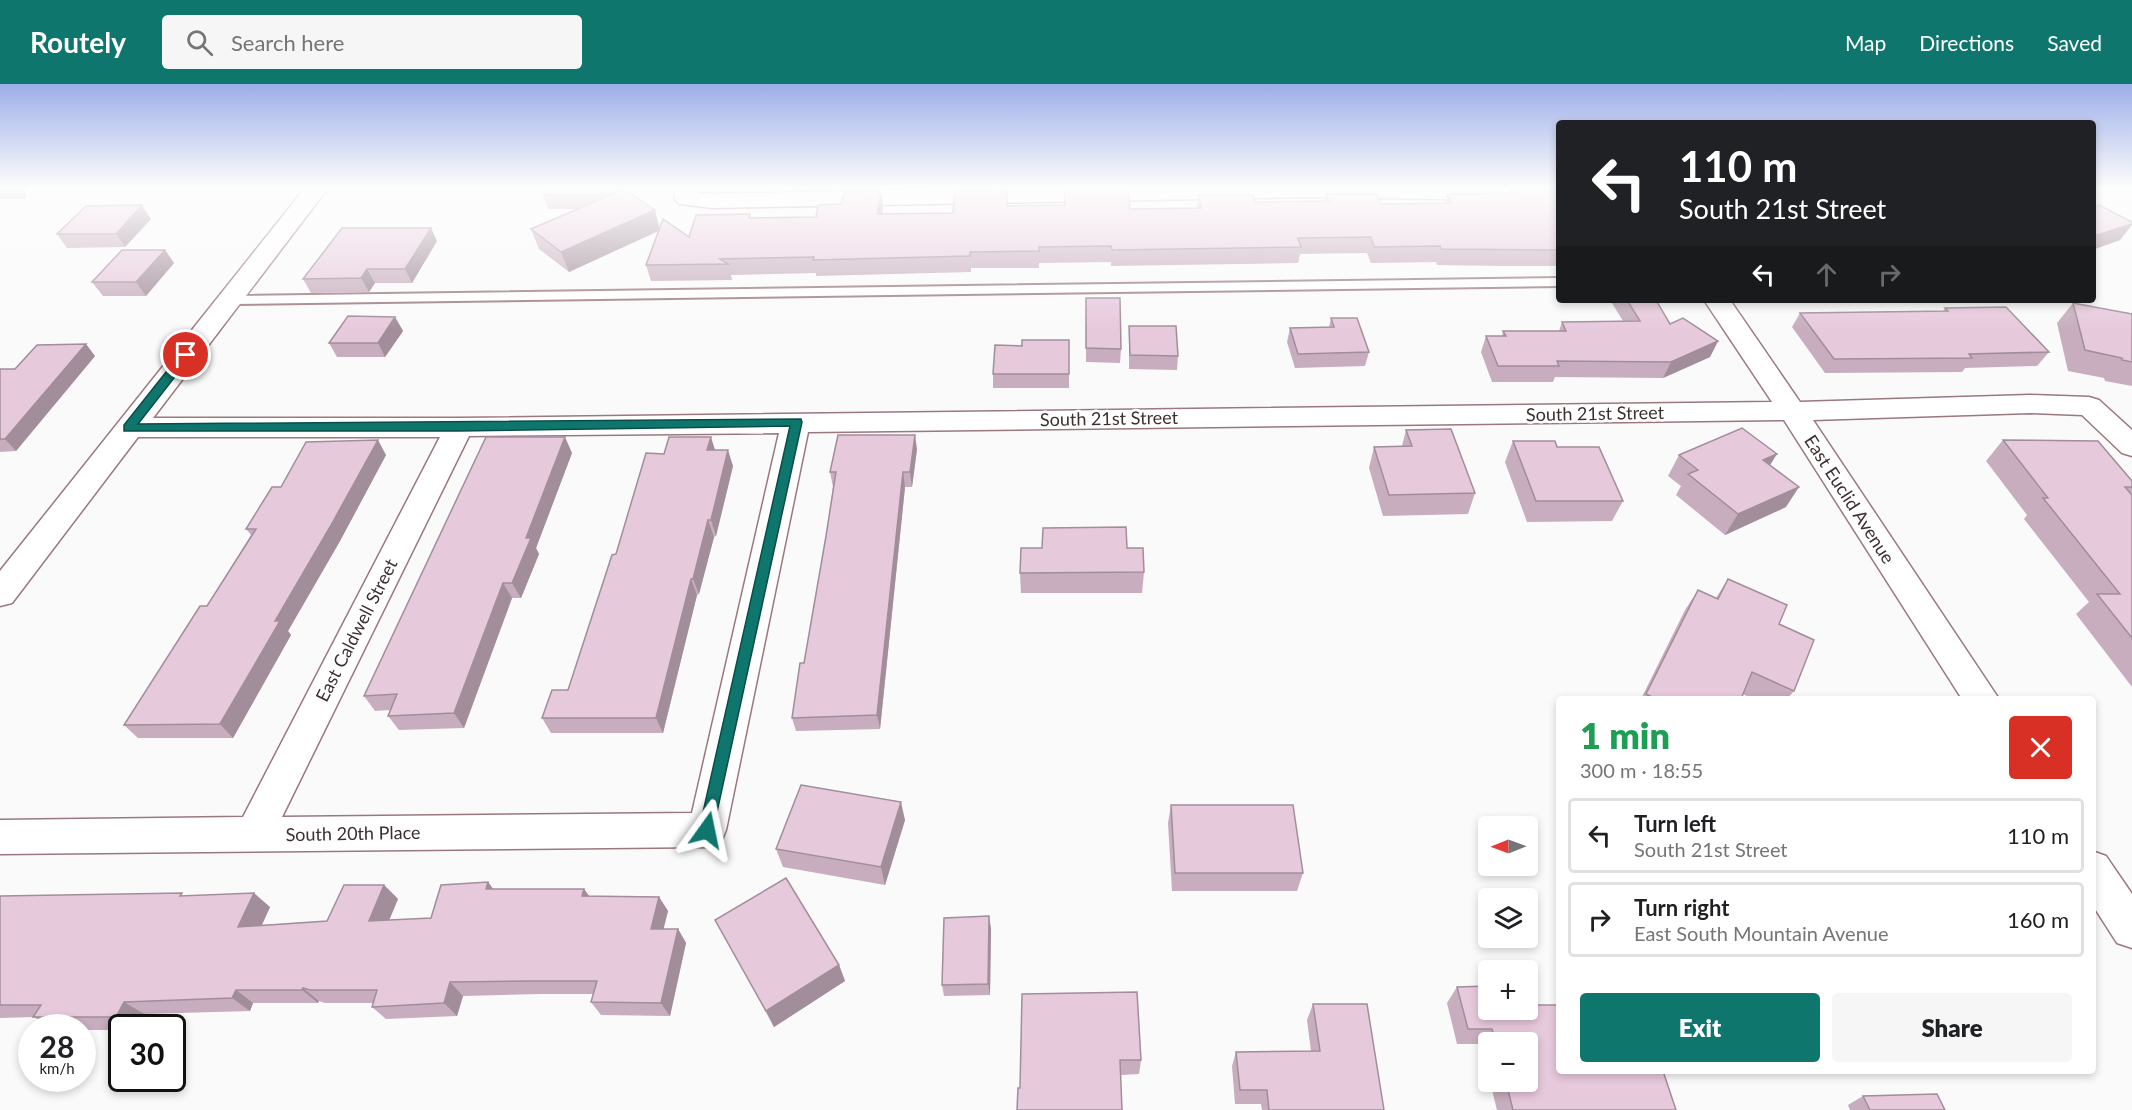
<!DOCTYPE html>
<html lang="en">
<head>
<meta charset="utf-8">
<style>
  body { margin:0; font-family:Lato,sans-serif; background:#f6f6f6; color:#202124; height:100vh; display:flex; flex-direction:column; font-size:22px; white-space:nowrap }
  * { box-sizing:border-box; margin:0 }
  p { font-size:20px; color:#757577 }
  .icon { flex:none; width:33px; height:33px; fill:none; stroke:currentColor; stroke-width:2; stroke-linecap:round; stroke-linejoin:round }
  .map { position:relative; flex:1; overflow:hidden }
  .drawer { position:absolute; left:1556px; top:612px; width:540px; height:378px; display:flex; flex-direction:column; background:#fff; border-radius:6px; box-shadow:0 3px 9px #0003 }
  .drawer>* { flex:none }
  .banner { position:absolute; left:1556px; top:36px; width:540px; height:183px; border-radius:6px; box-shadow:0 3px 9px #0003; background:#202124; color:#fff; overflow:hidden }
  .needle { width:39px; rotate:269deg }
  .fabs { position:absolute; left:1478px; top:732px; display:grid; gap:12px }
  .fabs a { display:grid; place-items:center; width:60px; height:60px; border-radius:6px; background:#fff; box-shadow:0 3px 9px #0003; font-size:30px }
  .speed { position:absolute; left:18px; top:930px; display:flex; gap:12px; font-size:30px; font-weight:700; text-align:center }
  .speed>* { display:grid; place-content:center; width:78px; height:78px; border-radius:50%; background:#fff; box-shadow:0 3px 9px #0003; line-height:1 }
  .speed small { font-size:15px; font-weight:400 }
  .speed .limit { border:3px solid #111; border-radius:9px; background:#fff; color:#111 }
  .pin { position:absolute; display:grid; place-items:center; width:51px; height:51px; color:#fff; margin:-26px; border:3px solid #fff; border-radius:50%; box-shadow:0 2px 6px #0007 }
  .me { position:absolute; width:66px; margin:-33px; rotate:12deg; stroke-linejoin:round; filter:drop-shadow(0 0 4px #0008) }
  .turn { display:flex; align-items:center; gap:21px; height:126px; padding:0 24px; font-size:27px }
  .turn .icon { width:78px; height:78px; stroke-width:2.5 }
  .turn b { display:block; font-size:42px; line-height:51px }
  .lanes { display:flex; align-items:center; height:57px; padding:0 24px; background:#0003; justify-content:center; gap:30px; direction:ltr }
  .lanes .off { opacity:.35 }
  .round { display:grid; place-items:center; flex:none; width:63px; height:63px; border-radius:6px; background:#f6f6f6 }
  .headline { display:flex; align-items:center; justify-content:space-between; height:102px; padding:0 24px }
  h1 { font-size:36px; font-weight:800; line-height:45px; color:#1e9e55 }
  .button { display:flex; gap:12px; margin-top:auto; padding:12px 24px }
  .button a { flex:1; height:69px; border-radius:6px; background:#0f766e; color:#fff; font-size:24px; font-weight:800; line-height:69px; text-align:center }
  .button a+a { background:#f6f6f6; color:#202124 }
  ul { padding:0; list-style:none }
  li { display:flex; align-items:center; gap:18px; height:75px; margin:0 12px 9px; padding:0 12px; border:3px solid #e0e0e0; border-radius:6px }
  li div { flex:1 }
  li b { display:block; font-size:22px }
  li em { font-style:normal }
  header { display:flex; align-items:center; gap:36px; box-sizing:border-box; height:84px; padding:0 30px; background:#0f766e; color:#fff }
  header strong { font-size:28px }
  nav { display:flex; gap:33px; margin-inline-start:auto; font-size:21px }
  .search { width:420px; height:54px; background:#f6f6f6; display:flex; align-items:center; gap:15px; box-sizing:border-box; padding:0 21px; border-radius:6px; color:#757577; font-size:22px }
  .map>svg:first-child { display:block }
</style>
</head>
<body>
<header>
<strong>Routely</strong>
<div class="search"><svg class="icon" aria-label="search" viewBox="0 0 24 24"><circle cx="10" cy="10" r="6"/><path d="M15 15l6 6"/></svg>Search here</div>
<nav><a>Map</a><a>Directions</a><a>Saved</a></nav>
</header>
<div class="map">
<svg width="2132" height="1026" viewBox="0 0 2132 1026">
  <rect width="100%" height="100%" fill="#fafafa"/>
  <g fill="none" stroke-linecap="round" stroke-linejoin="round">
    <defs>
      <path id="lane" d="M1558,194V202L230,220L224,216L230,212Z"/>
      <g id="street">
        <path d="M305,104H328L153,334H459L1772,318L1704,216H1730L1800,318L2030,311L2089,313L2099,316L2132,346V372L2122,369L2082,331L2030,329L1813,336L1999,615H1962L1784,336L808,348L726,746L721,758L707,763L0,770V736L243,733L440,353H138L12,519L0,522V487ZM779,349L692,729L282,733L469,352Z"/>
        <path d="M675,104H697L698,109L713,110L984,104H1558V117L1318,113L713,124L679,120L675,115Z"/>
        <path d="M2092,767L2106,772L2132,810V864L2117,859L2092,820Z"/>
      </g>
    </defs>
    <use href="#lane" stroke="#9a787d" stroke-width="4"/>
    <use href="#street" stroke="#9a787d" stroke-width="3"/>
    <use href="#lane" fill="#fff" fill-rule="evenodd"/>
    <use href="#street" fill="#fff" fill-rule="evenodd"/>
  </g>
  <g fill="#c7adbd">
    <rect x="0" y="104" width="26" height="11"/>
    <path d="M614,104L660,144L689,153L750,130L751,134L816,133L841,120L881,107L883,123L882,130L953,129L1008,122L1064,121V104L1130,125L1197,124L1198,111L1255,118L1325,117L1326,110L1381,120L1444,119L1447,110L1508,109L1510,104H1558V182H1503L1437,181L1436,178L1371,179L1367,169L1300,170L1298,179L1111,182V178L1039,179V184H971V188L816,192V189L731,191L732,196L651,197L646,181L659,147L569,188L539,165L531,145L578,125H548L543,111Z"/>
    <path d="M850,104H886L850,105Z"/>
    <path d="M2092,123L2120,156L2092,166Z"/>
    <path d="M151,135L125,163L67,164L57,150Z"/>
    <path d="M437,157L412,199H375L369,208L311,209L303,195Z"/>
    <path d="M165,166L174,179L146,212H103L92,198Z"/>
    <path d="M1086,214L1121,265L1120,279L1086,278Z"/>
    <path d="M1610,216H1656L1670,240L1718,257L1710,273L1663,294L1555,293L1553,298H1492L1481,268L1486,252H1502L1503,247H1559L1562,238L1623,237Z"/>
    <path d="M2073,219L2132,230V302L2105,297L2104,294L2068,287L2057,239Z"/>
    <path d="M1945,224L2049,268L2037,282L1965,284L1962,288L1825,289L1792,243L1800,229L1943,227Z"/>
    <path d="M395,233L403,247L385,273H337L329,259Z"/>
    <path d="M1331,234L1369,268L1365,282L1295,284L1287,258L1290,244L1329,243Z"/>
    <path d="M1129,242L1178,272L1177,286L1129,285Z"/>
    <path d="M1069,256V304H993V290L1022,262Z"/>
    <path d="M95,272L16,367L0,368V285H15Z"/>
    <path d="M1406,346L1475,409L1468,430L1383,432L1369,384L1374,363L1402,362Z"/>
    <path d="M2003,356L2132,397V409L2131,410L2132,411V603L2076,530L2089,518L2024,435L2027,431L1986,377Z"/>
    <path d="M1513,357L1557,363L1623,417L1612,437L1527,438L1505,378Z"/>
    <path d="M917,365L912,403H905L880,645L796,647L792,634L804,579L826,452L833,403L830,388Z"/>
    <path d="M715,366L733,382L716,452L714,453L699,510L697,511L663,649H551L542,634L568,606L616,470L664,370Z"/>
    <path d="M572,369L536,464L539,470L521,514H512L464,644L399,646L388,632L390,626L375,627L364,612Z"/>
    <path d="M386,371L340,457L288,547L291,551L233,654H138L124,641L207,522L251,451L246,445L281,403Z"/>
    <path d="M1679,371L1770,381L1786,423L1725,451L1676,411L1681,402L1668,392Z"/>
    <path d="M1144,488L1142,509H1021L1020,489Z"/>
    <path d="M1728,495L1779,540L1794,607L1787,615H1753L1743,610L1741,615H1641L1685,526L1698,506L1716,514Z"/>
    <path d="M1171,721L1303,789L1297,807H1172L1168,739Z"/>
    <path d="M905,736L885,801L783,783L776,765Z"/>
    <path d="M488,798L493,805H584L589,812L659,813L668,827L663,845H678L686,859L670,932L601,931L591,918L593,910H541L463,912L457,932L386,935L372,923L373,919H325L319,917L318,919H253L250,927L144,930L137,944H122V946H82V944H51L34,933L0,934V812H184L270,823L262,841L327,837L384,801L398,815L389,836L431,834Z"/>
    <path d="M715,836L839,881L845,897L774,943Z"/>
    <path d="M991,844L990,911L944,912L942,901Z"/>
    <path d="M1457,903L1531,921L1558,987L1676,1026H1497L1490,998H1527V958H1488V989L1481,960H1457L1447,919Z"/>
    <path d="M1022,910L1141,976L1139,990L1121,991L1020,1004Z"/>
    <path d="M1313,920L1384,1026H1262L1261,1020H1235L1232,982L1236,968L1311,967L1307,936Z"/>
    <path d="M1863,1012L1945,1026H1850L1848,1021Z"/>
  </g>
  <g fill="#a28d9a">
    <path d="M21,104H26V115L21,108Z"/>
    <path d="M881,107L883,123L879,146L877,130Z"/>
    <path d="M142,121L151,135L125,163L116,150Z"/>
    <path d="M655,126L660,146L569,188L561,168Z"/>
    <path d="M2132,140V141L2120,156L2092,166V157L2097,151Z"/>
    <path d="M431,144L437,157L412,199L405,185Z"/>
    <path d="M165,166L174,179L146,212L136,198Z"/>
    <path d="M367,185L375,199L369,208L361,194Z"/>
    <path d="M395,233L403,247L385,273L378,259Z"/>
    <path d="M1718,257L1710,273L1663,294L1671,278Z"/>
    <path d="M86,260L95,272L16,367L5,355Z"/>
    <path d="M915,351L917,365L912,403L910,388Z"/>
    <path d="M565,353L572,369L536,464L539,470L521,514L512,499L526,454Z"/>
    <path d="M711,353L716,369L707,366Z"/>
    <path d="M378,356L386,371L340,457L288,547L291,551L233,654L220,640L275,537Z"/>
    <path d="M728,366L733,382L716,452L711,436Z"/>
    <path d="M1777,370L1764,391L1763,376Z"/>
    <path d="M903,388L905,403L880,645L877,631Z"/>
    <path d="M1799,403L1786,423L1725,451L1738,430Z"/>
    <path d="M708,436L714,453L699,510L693,495Z"/>
    <path d="M691,495L697,511L663,649L656,634Z"/>
    <path d="M503,499L512,514L464,644L454,629Z"/>
    <path d="M901,718L905,736L885,801L881,783Z"/>
    <path d="M488,798L499,813L486,805Z"/>
    <path d="M384,801L398,815L383,851L369,837Z"/>
    <path d="M584,805L594,819L582,812Z"/>
    <path d="M254,809L270,823L255,856L238,843Z"/>
    <path d="M659,813L668,827L660,859L651,845Z"/>
    <path d="M989,832L991,844L990,911L988,900Z"/>
    <path d="M678,845L686,859L670,932L661,919Z"/>
    <path d="M839,881L845,897L774,943L766,927Z"/>
    <path d="M450,898L463,912L457,932L444,919Z"/>
    <path d="M303,904L319,917L318,919L302,906Z"/>
    <path d="M236,906L253,919L250,927L232,914Z"/>
    <path d="M124,918L144,930L137,944H133L116,933Z"/>
  </g>
  <g fill="#e7c9dc" stroke="#a28d9a" stroke-width="1.5">
    <rect x="0" y="104" width="21" height="4"/>
    <path d="M547,104H614L619,107L610,111H543Z"/>
    <path d="M1064,104H1128L1130,125L1201,124L1198,111H1253L1255,118L1329,117L1326,110H1377L1381,120L1451,119L1447,110L1513,109L1511,104H1558V166L1441,165L1440,162L1374,163L1371,153L1298,154L1301,163L1112,166L1111,162L1039,163V167L970,168V172L813,176L814,173L720,175L728,180L646,181L663,135L689,153L696,131L750,130L749,134L816,133L818,121L841,120L844,108L881,107L877,130L953,129L955,106L1007,105V122L1065,121Z"/>
    <path d="M624,105L655,126L561,168L531,145Z"/>
    <path d="M142,121L116,150H57L86,122Z"/>
    <path d="M2099,121L2132,138V140L2097,151L2092,149V123Z"/>
    <path d="M342,144H431L405,185H367L361,194L303,195Z"/>
    <path d="M122,166H165L136,198H92Z"/>
    <path d="M1086,214H1120L1121,265L1086,264Z"/>
    <path d="M1627,216H1656L1670,240L1683,234L1718,257L1671,278L1557,277L1559,282H1498L1486,252H1506L1503,247H1566L1562,238L1640,237Z"/>
    <path d="M2073,219L2132,230V278L2122,276V274L2085,266Z"/>
    <path d="M2006,223L2049,268L1969,270L1972,274L1834,275L1800,229L1948,227L1945,224Z"/>
    <path d="M348,232L395,233L378,259H329Z"/>
    <path d="M1331,234H1357L1369,268L1298,270L1290,244L1334,243Z"/>
    <path d="M1129,242H1176L1178,272L1130,271Z"/>
    <path d="M1022,256H1069V290H993L995,261L1022,262Z"/>
    <path d="M86,260L5,355H0V285H15L37,261Z"/>
    <path d="M1742,344L1777,370L1763,376L1799,403L1738,430L1688,390L1698,386L1679,371Z"/>
    <path d="M1451,345L1475,409L1389,411L1374,363L1412,362L1406,346Z"/>
    <path d="M838,351H915L910,388H903L877,631L792,634L800,579H804L826,452L836,388H830Z"/>
    <path d="M486,353H565L526,454H531L512,499H503L454,629L388,632L397,610L364,612Z"/>
    <path d="M669,353H711L707,366H728L711,436H708L693,495H691L656,634H542L552,606H568L612,471L616,470L646,369L664,370Z"/>
    <path d="M378,356L330,443L275,537H280L220,640L124,641L200,522H207L256,445H246L272,403H281L306,358Z"/>
    <path d="M2003,356L2098,357L2132,397V403H2125L2132,411V554L2097,510H2120L2043,414H2048Z"/>
    <path d="M1513,357H1555L1557,363H1599L1623,417H1536Z"/>
    <path d="M1126,443L1127,464H1143L1144,488L1020,489L1021,464H1042L1043,444Z"/>
    <path d="M1728,495L1787,521L1779,540L1814,556L1794,607L1752,588L1741,615H1656L1646,610L1698,506L1718,515Z"/>
    <path d="M801,701L901,718L881,783L776,765Z"/>
    <path d="M1171,721H1293L1303,789H1175Z"/>
    <path d="M786,794L839,881L766,927L715,836Z"/>
    <path d="M488,798L486,805H584L582,812L659,813L651,845H678L661,919L591,918L597,897H530L450,898L444,919L372,923L377,906H310L303,904L302,906H236L232,914L124,918L116,933H33L41,921H0V812L182,809L180,812L254,809L238,843L327,837L344,801H384L369,837L431,834L441,801Z"/>
    <path d="M989,832L988,900L942,901L944,834Z"/>
    <path d="M1488,902V926H1527V906L1531,921H1558V987H1663L1676,1026H1513L1506,998H1527V958H1496L1492,945H1468L1457,903Z"/>
    <path d="M1137,908L1141,976H1120L1122,1026H1017L1018,1004H1020L1022,910Z"/>
    <path d="M1313,920H1367L1384,1026H1269L1267,1006H1240L1236,968L1320,967Z"/>
    <path d="M1937,1010L1945,1026H1870L1863,1012Z"/>
  </g>
  <linearGradient id="sky" x2="0" y2="1"><stop stop-color="#9daee8"/><stop offset="0.42" stop-color="#fdfdfd"/><stop offset="1" stop-color="#fdfdfd" stop-opacity="0"/></linearGradient>
  <rect width="2132" height="247" fill="url(#sky)"/>
  <path fill="#0f766e" stroke="#0a4d48" stroke-width="1.5" d="M186,267L192,271L138,340L801,335L802,338L712,751L707,753L701,751L699,746L790,342L459,347H124V341L182,268Z"/>
  <g text-anchor="middle" dominant-baseline="central" stroke-width="5" stroke-linejoin="round" paint-order="stroke">
    <g font-size="18" fill="#3d2e30" stroke="#fff">
      <text transform="translate(1595 329) rotate(-1)">South 21st Street</text>
      <text transform="translate(1109 334) rotate(-1)">South 21st Street</text>
      <text transform="translate(1850 415) rotate(57)">East Euclid Avenue</text>
      <text transform="translate(356 546) rotate(-63)">East Caldwell Street</text>
      <text transform="translate(353 749) rotate(-1)">South 20th Place</text>
    </g>
  </g>
</svg>
<div class="fabs">
<a><svg class="needle" viewBox="-14 -14 28 28"><path d="M0-13l5 13h-10z" fill="#e53935"/><path d="M0 13l5-13h-10z" fill="#757577"/></svg></a>
<a><svg class="icon" aria-label="layers" viewBox="0 0 24 24"><path d="M12 4l9 5-9 5-9-5zM3 14l9 5 9-5"/></svg></a>
<a>+</a>
<a>−</a>
</div>
<div class="speed"><div>28<small>km/h</small></div><div class="limit">30</div></div>
<div class="pin" style="left:186px;top:271px;background:#d93025"><svg class="icon" aria-label="arrive" viewBox="0 0 24 24"><path d="M6 21V4h12l-3 4 3 4H6"/></svg></div>
<svg class="me" style="left:707px;top:746px" viewBox="-20 -20 40 40"><path d="M0-17L14 15 0 8-14 15z" fill="#0f766e" stroke="#fff" stroke-width="4"/></svg>
<div class="banner">
<div class="turn"><svg class="icon" aria-label="left" viewBox="0 0 24 24"><path d="M17 20v-9H6M10 6l-5 5 5 5"/></svg><div><b>110 m</b>South 21st Street</div></div>
<div class="lanes"><svg class="icon" aria-label="left" viewBox="0 0 24 24"><path d="M17 20v-9H6M10 6l-5 5 5 5"/></svg><svg class="icon off" aria-label="ahead" viewBox="0 0 24 24"><path d="M12 20V5M6 11l6-6 6 6"/></svg><svg class="icon off" aria-label="right" viewBox="0 0 24 24"><path d="M7 20v-9h11M14 6l5 5-5 5"/></svg></div>
</div>
<section class="drawer">
<div class="headline"><div><h1>1 min</h1><p>300 m · 18:55</p></div><a class="round" style="background:#d93025;color:#fff"><svg class="icon" aria-label="close" viewBox="0 0 24 24"><path d="M6 6l12 12M18 6L6 18"/></svg></a></div>
<ul>
<li><svg class="icon" aria-label="left" viewBox="0 0 24 24"><path d="M17 20v-9H6M10 6l-5 5 5 5"/></svg><div><b>Turn left</b><p>South 21st Street</p></div><em>110 m</em></li>
<li><svg class="icon" aria-label="right" viewBox="0 0 24 24"><path d="M7 20v-9h11M14 6l5 5-5 5"/></svg><div><b>Turn right</b><p>East South Mountain Avenue</p></div><em>160 m</em></li>
</ul>
<div class="button"><a>Exit</a><a>Share</a></div>
</section>
</div>
</body>
</html>
